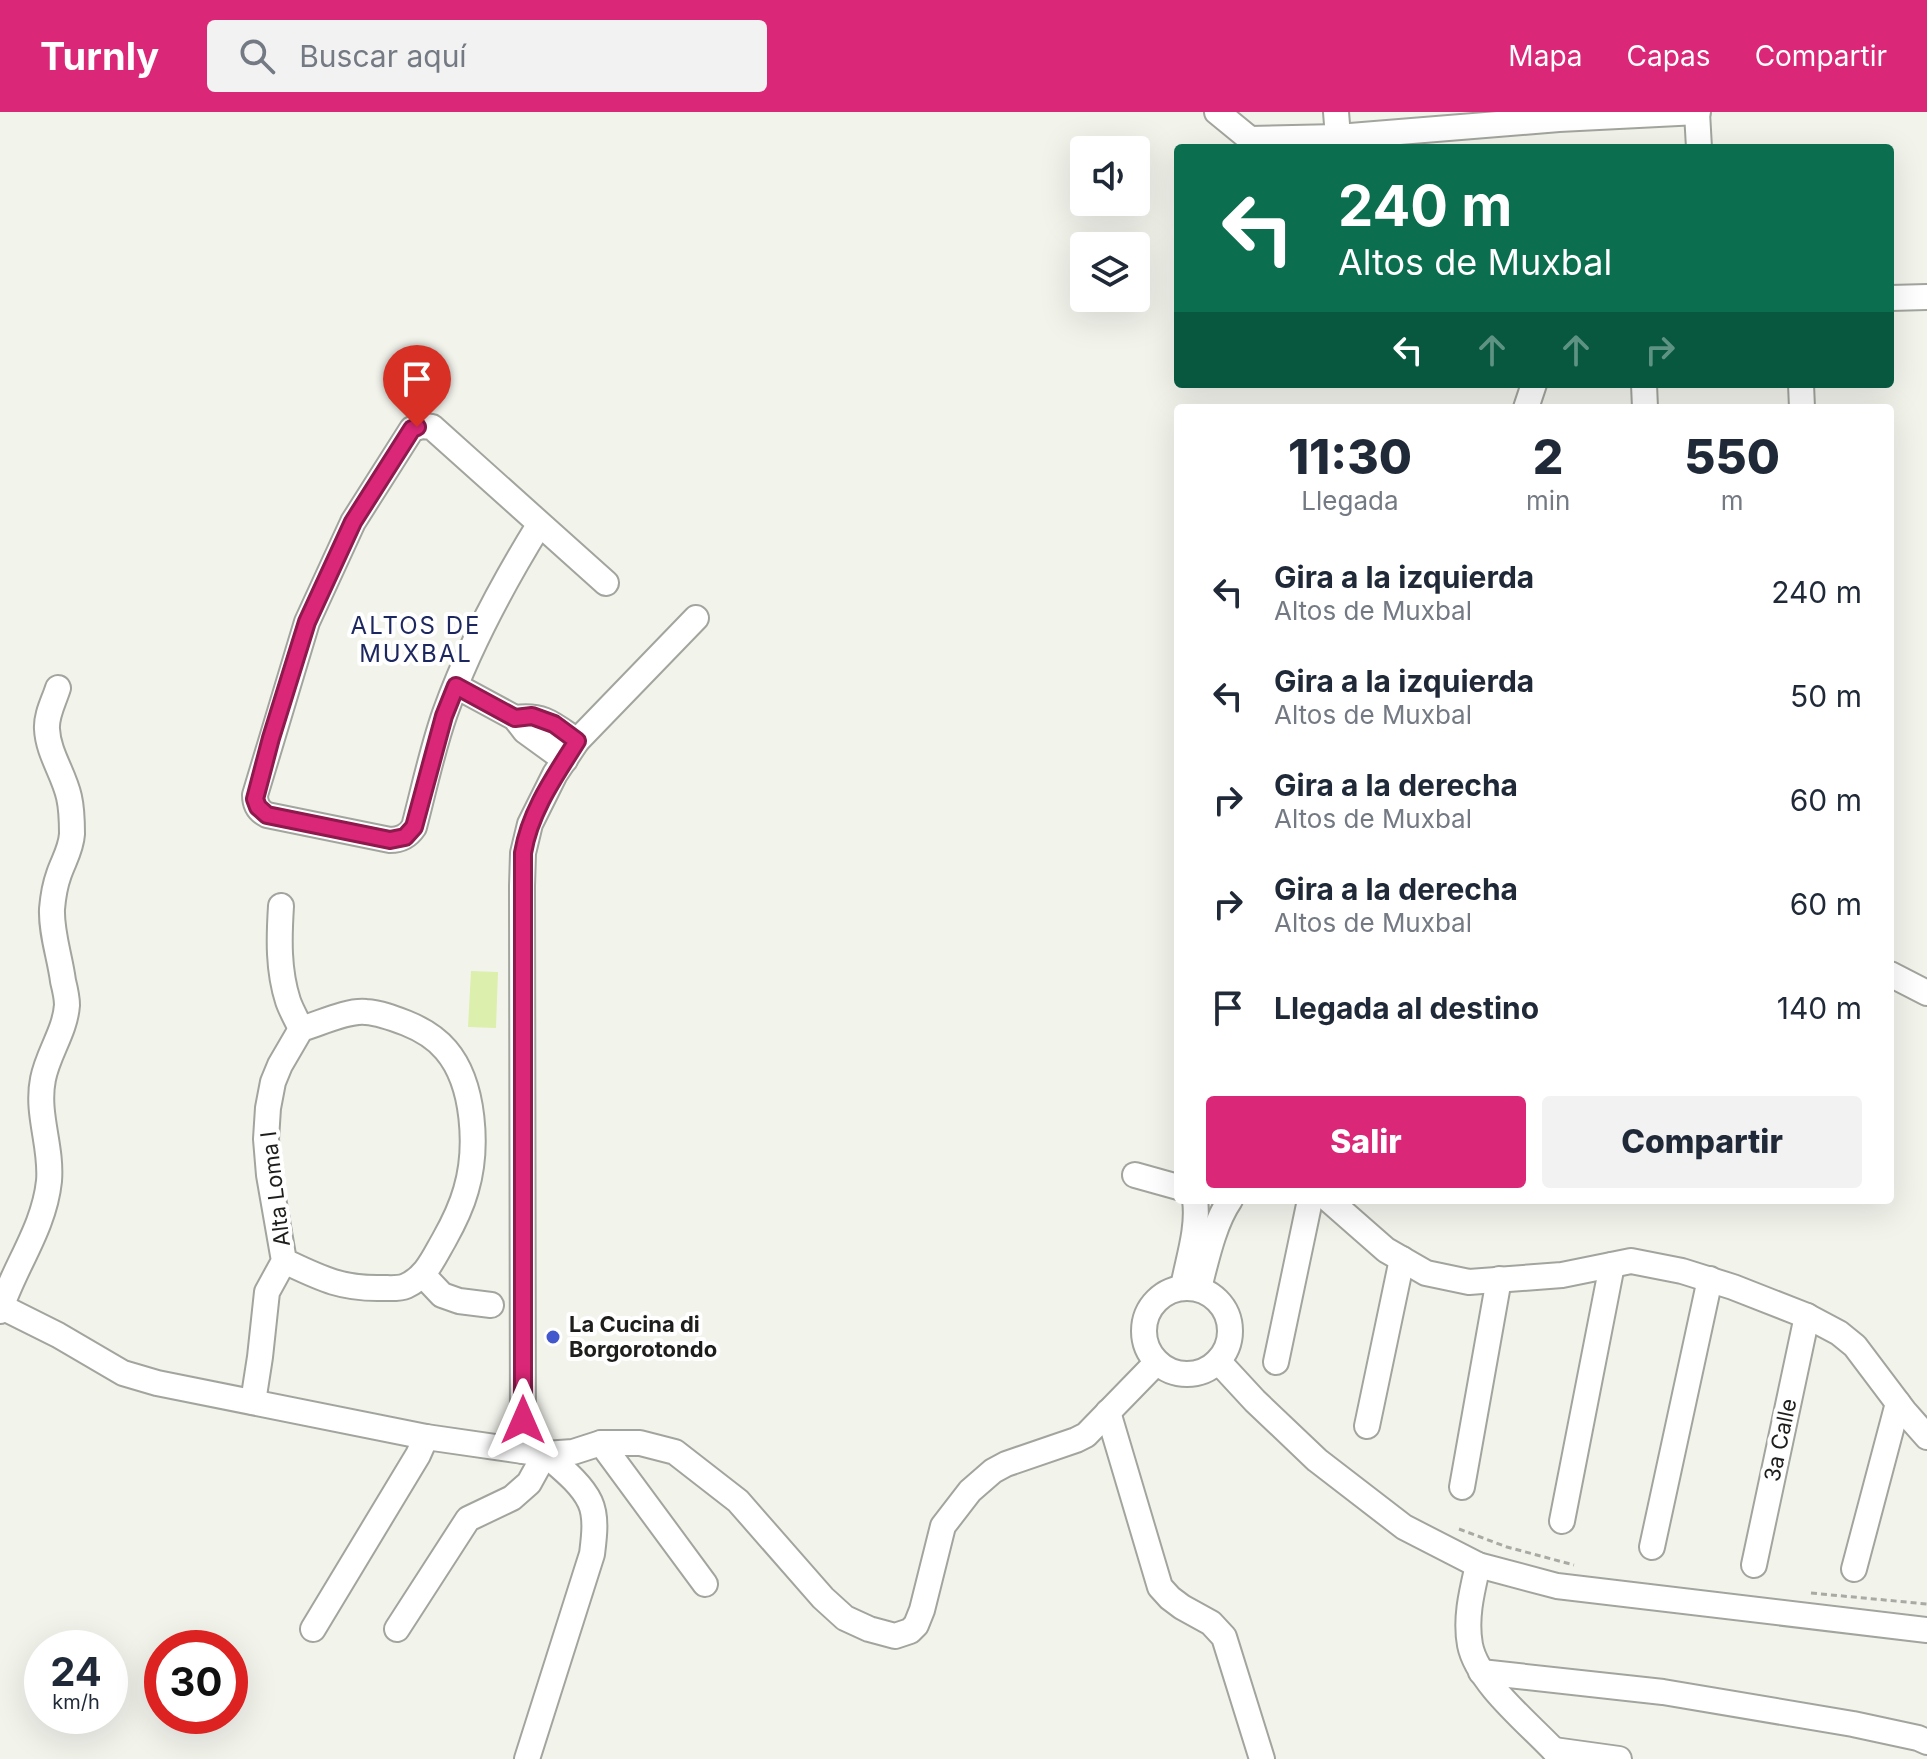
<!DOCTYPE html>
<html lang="es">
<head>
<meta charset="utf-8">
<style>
  body { margin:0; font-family:Inter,sans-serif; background:#f2f2f3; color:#1f2937; height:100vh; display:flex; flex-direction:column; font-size:30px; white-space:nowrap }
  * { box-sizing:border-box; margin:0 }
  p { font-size:26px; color:#747a83 }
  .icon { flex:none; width:44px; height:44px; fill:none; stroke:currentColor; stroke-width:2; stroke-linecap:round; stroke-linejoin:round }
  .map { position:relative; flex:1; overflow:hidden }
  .sheet { position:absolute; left:1174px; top:292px; width:720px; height:800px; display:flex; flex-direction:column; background:#fff; border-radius:8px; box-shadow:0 8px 32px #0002 }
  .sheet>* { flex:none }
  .banner { position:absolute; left:1174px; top:32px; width:720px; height:244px; border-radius:8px; box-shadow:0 8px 32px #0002; background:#0b6e4f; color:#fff; overflow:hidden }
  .fabs { position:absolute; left:1070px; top:24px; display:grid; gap:16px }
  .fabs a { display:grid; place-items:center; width:80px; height:80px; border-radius:8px; background:#fff; box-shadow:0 8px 32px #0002; font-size:40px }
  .speed { position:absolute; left:24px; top:1518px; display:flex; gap:16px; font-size:40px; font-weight:700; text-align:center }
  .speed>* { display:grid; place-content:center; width:104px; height:104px; border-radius:50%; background:#fff; box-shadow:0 8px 32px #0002; line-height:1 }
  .speed small { font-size:20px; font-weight:400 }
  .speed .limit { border:12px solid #d22; background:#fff; color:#111 }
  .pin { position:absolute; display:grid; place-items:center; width:68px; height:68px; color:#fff; margin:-82px -34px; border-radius:50% 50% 50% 0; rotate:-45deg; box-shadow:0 0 8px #0007 }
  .pin .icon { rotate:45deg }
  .me { position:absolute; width:88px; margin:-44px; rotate:0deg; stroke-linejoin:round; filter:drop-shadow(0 0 6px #0008) }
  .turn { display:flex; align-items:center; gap:28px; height:168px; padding:0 32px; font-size:36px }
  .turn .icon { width:104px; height:104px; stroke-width:2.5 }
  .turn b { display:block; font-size:56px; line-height:68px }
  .lanes { display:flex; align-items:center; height:76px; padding:0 32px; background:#0003; justify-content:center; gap:40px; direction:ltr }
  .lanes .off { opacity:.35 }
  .eta { display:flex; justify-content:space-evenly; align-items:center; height:136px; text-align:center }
  .eta b { font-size:48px; font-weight:800; line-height:56px }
  .action { display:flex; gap:16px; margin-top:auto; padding:16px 32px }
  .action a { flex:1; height:92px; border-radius:8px; background:#db2777; color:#fff; font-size:32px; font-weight:800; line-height:92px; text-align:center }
  .action a+a { background:#f2f2f3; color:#1f2937 }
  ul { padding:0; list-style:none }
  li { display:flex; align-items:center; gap:24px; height:104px; padding:0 32px }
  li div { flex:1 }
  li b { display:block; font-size:30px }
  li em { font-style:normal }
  header { display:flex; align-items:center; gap:48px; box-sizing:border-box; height:112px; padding:0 40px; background:#db2777; color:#fff }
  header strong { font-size:38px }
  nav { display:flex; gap:44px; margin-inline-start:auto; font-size:28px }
  .search { width:560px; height:72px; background:#f2f2f3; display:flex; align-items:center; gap:20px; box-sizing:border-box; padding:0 28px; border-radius:8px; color:#747a83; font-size:30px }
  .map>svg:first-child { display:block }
</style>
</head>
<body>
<header>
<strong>Turnly</strong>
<div class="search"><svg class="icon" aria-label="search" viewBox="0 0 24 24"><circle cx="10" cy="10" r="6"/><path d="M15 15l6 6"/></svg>Buscar aquí</div>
<nav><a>Mapa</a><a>Capas</a><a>Compartir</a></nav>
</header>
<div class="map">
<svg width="1927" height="1647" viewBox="0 0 1927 1647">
  <rect width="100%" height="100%" fill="#f2f4ec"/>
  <path fill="#ddefad" d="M471,859L498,860L496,916L468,915Z"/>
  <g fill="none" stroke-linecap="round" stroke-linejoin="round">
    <defs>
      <g id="minor">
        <path d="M1217,0L1250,27L1338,25L1559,7L1698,0"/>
        <path d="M1336,0L1338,25"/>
        <path d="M1697,0L1699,36"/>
        <path d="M1890,186L1927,185"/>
        <path d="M1644,272L1645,296"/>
        <path d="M1801,272L1802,296"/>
        <path d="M1526,296L1534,272"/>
        <path d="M539,413C502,473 469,534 445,601C432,638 424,677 414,715C408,724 401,728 390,728L267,703C259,699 255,693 255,683L307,510L353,410L412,317L422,314L432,315L606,471"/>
        <path d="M456,574L515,606L525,619L565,648"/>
        <path d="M515,606C544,602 554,613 577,629"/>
        <path d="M281,794C279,826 278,858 288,889C291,898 297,908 301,917"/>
        <path d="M1890,862L1927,881"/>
        <path d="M1135,1063L1178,1075"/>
        <path d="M1329,1088L1386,1138L1426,1161L1469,1170L1562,1163L1631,1149L1682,1159L1733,1175L1807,1204L1839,1221L1855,1234L1904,1299L1927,1325"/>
        <path d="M424,1164L442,1183L459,1189L491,1193"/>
        <path d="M1183,1175C1188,1148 1199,1116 1195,1088"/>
        <circle cx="1187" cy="1219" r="43"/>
        <path d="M1199,1176C1206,1149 1214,1111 1230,1088"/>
        <path d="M0,1194L58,1223L123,1261L157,1271L426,1325L523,1339L545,1342L573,1340L601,1331H640L675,1340L738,1389L823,1486L845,1506L869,1517L895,1524L910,1519L916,1513L922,1498L943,1414L970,1379L993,1359L1006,1352L1076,1328L1086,1323L1157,1250"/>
        <path d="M0,1199C14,1155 44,1117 49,1069C52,1034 36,1002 43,967C48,941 65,920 67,893C67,885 65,877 63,869C60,845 51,821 52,797C53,785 55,773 59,762C64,748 71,737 72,722C72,709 72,698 69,685C64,662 48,641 47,617C46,603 54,589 58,576"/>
        <path d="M1218,1249L1255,1289L1317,1348L1404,1415L1478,1453L1557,1474L1927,1518"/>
        <path d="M1276,1250L1310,1088"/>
        <path d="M253,1290L260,1245L267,1180L284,1149L269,1063L266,1027L268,996L273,970L280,953L301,917C319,912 347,898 366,900C380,901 393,906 406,911C421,917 436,926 446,938C475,972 478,1037 466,1078C461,1096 453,1112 444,1128C433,1147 426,1165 406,1174C399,1177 390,1176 382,1176C341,1177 320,1166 284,1149"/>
        <path d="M1108,1300L1160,1475L1170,1486L1182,1495L1211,1511L1224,1525L1262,1647"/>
        <path d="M1367,1314L1402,1147"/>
        <path d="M601,1331L705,1472"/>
        <path d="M523,1339L522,774L523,741L530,712L555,662L577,629L696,506"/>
        <path d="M1462,1375L1499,1167"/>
        <path d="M1562,1409L1612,1153"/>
        <path d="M1652,1435L1710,1167"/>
        <path d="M1478,1453C1472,1479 1465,1506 1470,1533C1478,1573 1535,1616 1562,1647"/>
        <path d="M1754,1453L1807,1204"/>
        <path d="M1854,1457L1898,1291"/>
        <path d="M313,1517L418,1343L426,1325"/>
        <path d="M397,1517L468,1407L512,1386L529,1371L545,1342"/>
        <path d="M1481,1560L1663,1580L1853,1612L1918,1626L1927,1630"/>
        <path d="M1554,1638L1619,1647"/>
        <path d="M527,1647L592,1442C594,1426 597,1405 590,1390C581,1371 561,1356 545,1342"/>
      </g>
    </defs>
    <use href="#minor" stroke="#a2a59d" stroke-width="28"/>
    <g stroke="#a9aaa4" stroke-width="3" stroke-dasharray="6 4" stroke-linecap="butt">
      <path d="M1459,1417L1507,1435L1574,1453"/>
      <path d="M1811,1481L1927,1492"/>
    </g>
    <use href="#minor" stroke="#fff" stroke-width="24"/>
  </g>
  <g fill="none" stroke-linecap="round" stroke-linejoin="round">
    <defs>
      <path id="route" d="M417,315L412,317L353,410L307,510L271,626L255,687L258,695L267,703L390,728L405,725L414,715L444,604L456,574L515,606L532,604L554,612L577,629C555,664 530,699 523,741V1308"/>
    </defs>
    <use href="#route" stroke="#8e194d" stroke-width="20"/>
    <use href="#route" stroke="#db2777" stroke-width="14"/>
  </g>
  <circle fill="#4258cc" stroke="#fff" stroke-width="3" cx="553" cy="1225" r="8"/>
  <g text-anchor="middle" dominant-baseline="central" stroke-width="8" stroke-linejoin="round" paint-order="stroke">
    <g font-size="22" fill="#1e1f1c" stroke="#fff">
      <text transform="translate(275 1077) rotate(-97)">Alta Loma I</text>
      <text transform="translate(1780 1328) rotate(-78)">3a Calle</text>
    </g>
    <g font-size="22" font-weight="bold" fill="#1e1f1c" stroke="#fff" text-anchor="start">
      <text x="569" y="1212">La Cucina di<tspan x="569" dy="25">Borgorotondo</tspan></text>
    </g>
    <g font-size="24" letter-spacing="2" fill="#1c275f" stroke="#fff">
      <text x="416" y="513">ALTOS DE<tspan x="416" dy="28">MUXBAL</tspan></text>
    </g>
  </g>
</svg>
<div class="fabs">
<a><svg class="icon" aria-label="sound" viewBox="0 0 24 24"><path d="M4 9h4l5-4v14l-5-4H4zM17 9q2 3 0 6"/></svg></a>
<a><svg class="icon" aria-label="layers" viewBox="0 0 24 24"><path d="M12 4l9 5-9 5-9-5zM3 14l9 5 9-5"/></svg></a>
</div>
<div class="speed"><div>24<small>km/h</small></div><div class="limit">30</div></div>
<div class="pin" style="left:417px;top:315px;background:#d93025"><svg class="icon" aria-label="arrive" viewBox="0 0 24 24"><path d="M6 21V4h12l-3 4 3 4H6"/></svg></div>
<svg class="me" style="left:523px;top:1308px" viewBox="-20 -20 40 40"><path d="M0-17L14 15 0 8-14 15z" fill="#db2777" stroke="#fff" stroke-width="4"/></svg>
<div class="banner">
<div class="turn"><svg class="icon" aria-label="left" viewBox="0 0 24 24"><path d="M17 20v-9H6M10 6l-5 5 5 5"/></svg><div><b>240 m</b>Altos de Muxbal</div></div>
<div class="lanes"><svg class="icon" aria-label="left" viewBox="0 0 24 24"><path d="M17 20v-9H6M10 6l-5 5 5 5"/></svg><svg class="icon off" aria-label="ahead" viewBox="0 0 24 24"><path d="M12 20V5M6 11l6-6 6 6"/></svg><svg class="icon off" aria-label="ahead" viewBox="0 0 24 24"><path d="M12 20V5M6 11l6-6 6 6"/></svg><svg class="icon off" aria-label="right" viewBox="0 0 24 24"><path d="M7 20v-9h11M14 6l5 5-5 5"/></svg></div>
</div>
<section class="sheet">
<div class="eta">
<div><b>11:30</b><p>Llegada</p></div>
<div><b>2</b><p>min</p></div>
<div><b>550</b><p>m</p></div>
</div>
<ul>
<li><svg class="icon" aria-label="left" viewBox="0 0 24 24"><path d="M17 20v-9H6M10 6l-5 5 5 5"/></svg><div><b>Gira a la izquierda</b><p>Altos de Muxbal</p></div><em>240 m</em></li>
<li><svg class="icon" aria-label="left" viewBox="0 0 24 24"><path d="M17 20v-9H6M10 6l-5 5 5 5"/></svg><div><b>Gira a la izquierda</b><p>Altos de Muxbal</p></div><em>50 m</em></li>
<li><svg class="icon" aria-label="right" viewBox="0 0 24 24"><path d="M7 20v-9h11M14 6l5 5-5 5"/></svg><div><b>Gira a la derecha</b><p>Altos de Muxbal</p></div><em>60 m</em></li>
<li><svg class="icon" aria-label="right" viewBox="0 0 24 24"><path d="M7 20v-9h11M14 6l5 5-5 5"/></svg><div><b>Gira a la derecha</b><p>Altos de Muxbal</p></div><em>60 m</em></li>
<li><svg class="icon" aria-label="arrive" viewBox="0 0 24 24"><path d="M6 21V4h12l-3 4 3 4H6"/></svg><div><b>Llegada al destino</b></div><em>140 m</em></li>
</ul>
<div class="action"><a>Salir</a><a>Compartir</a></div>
</section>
</div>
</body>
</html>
